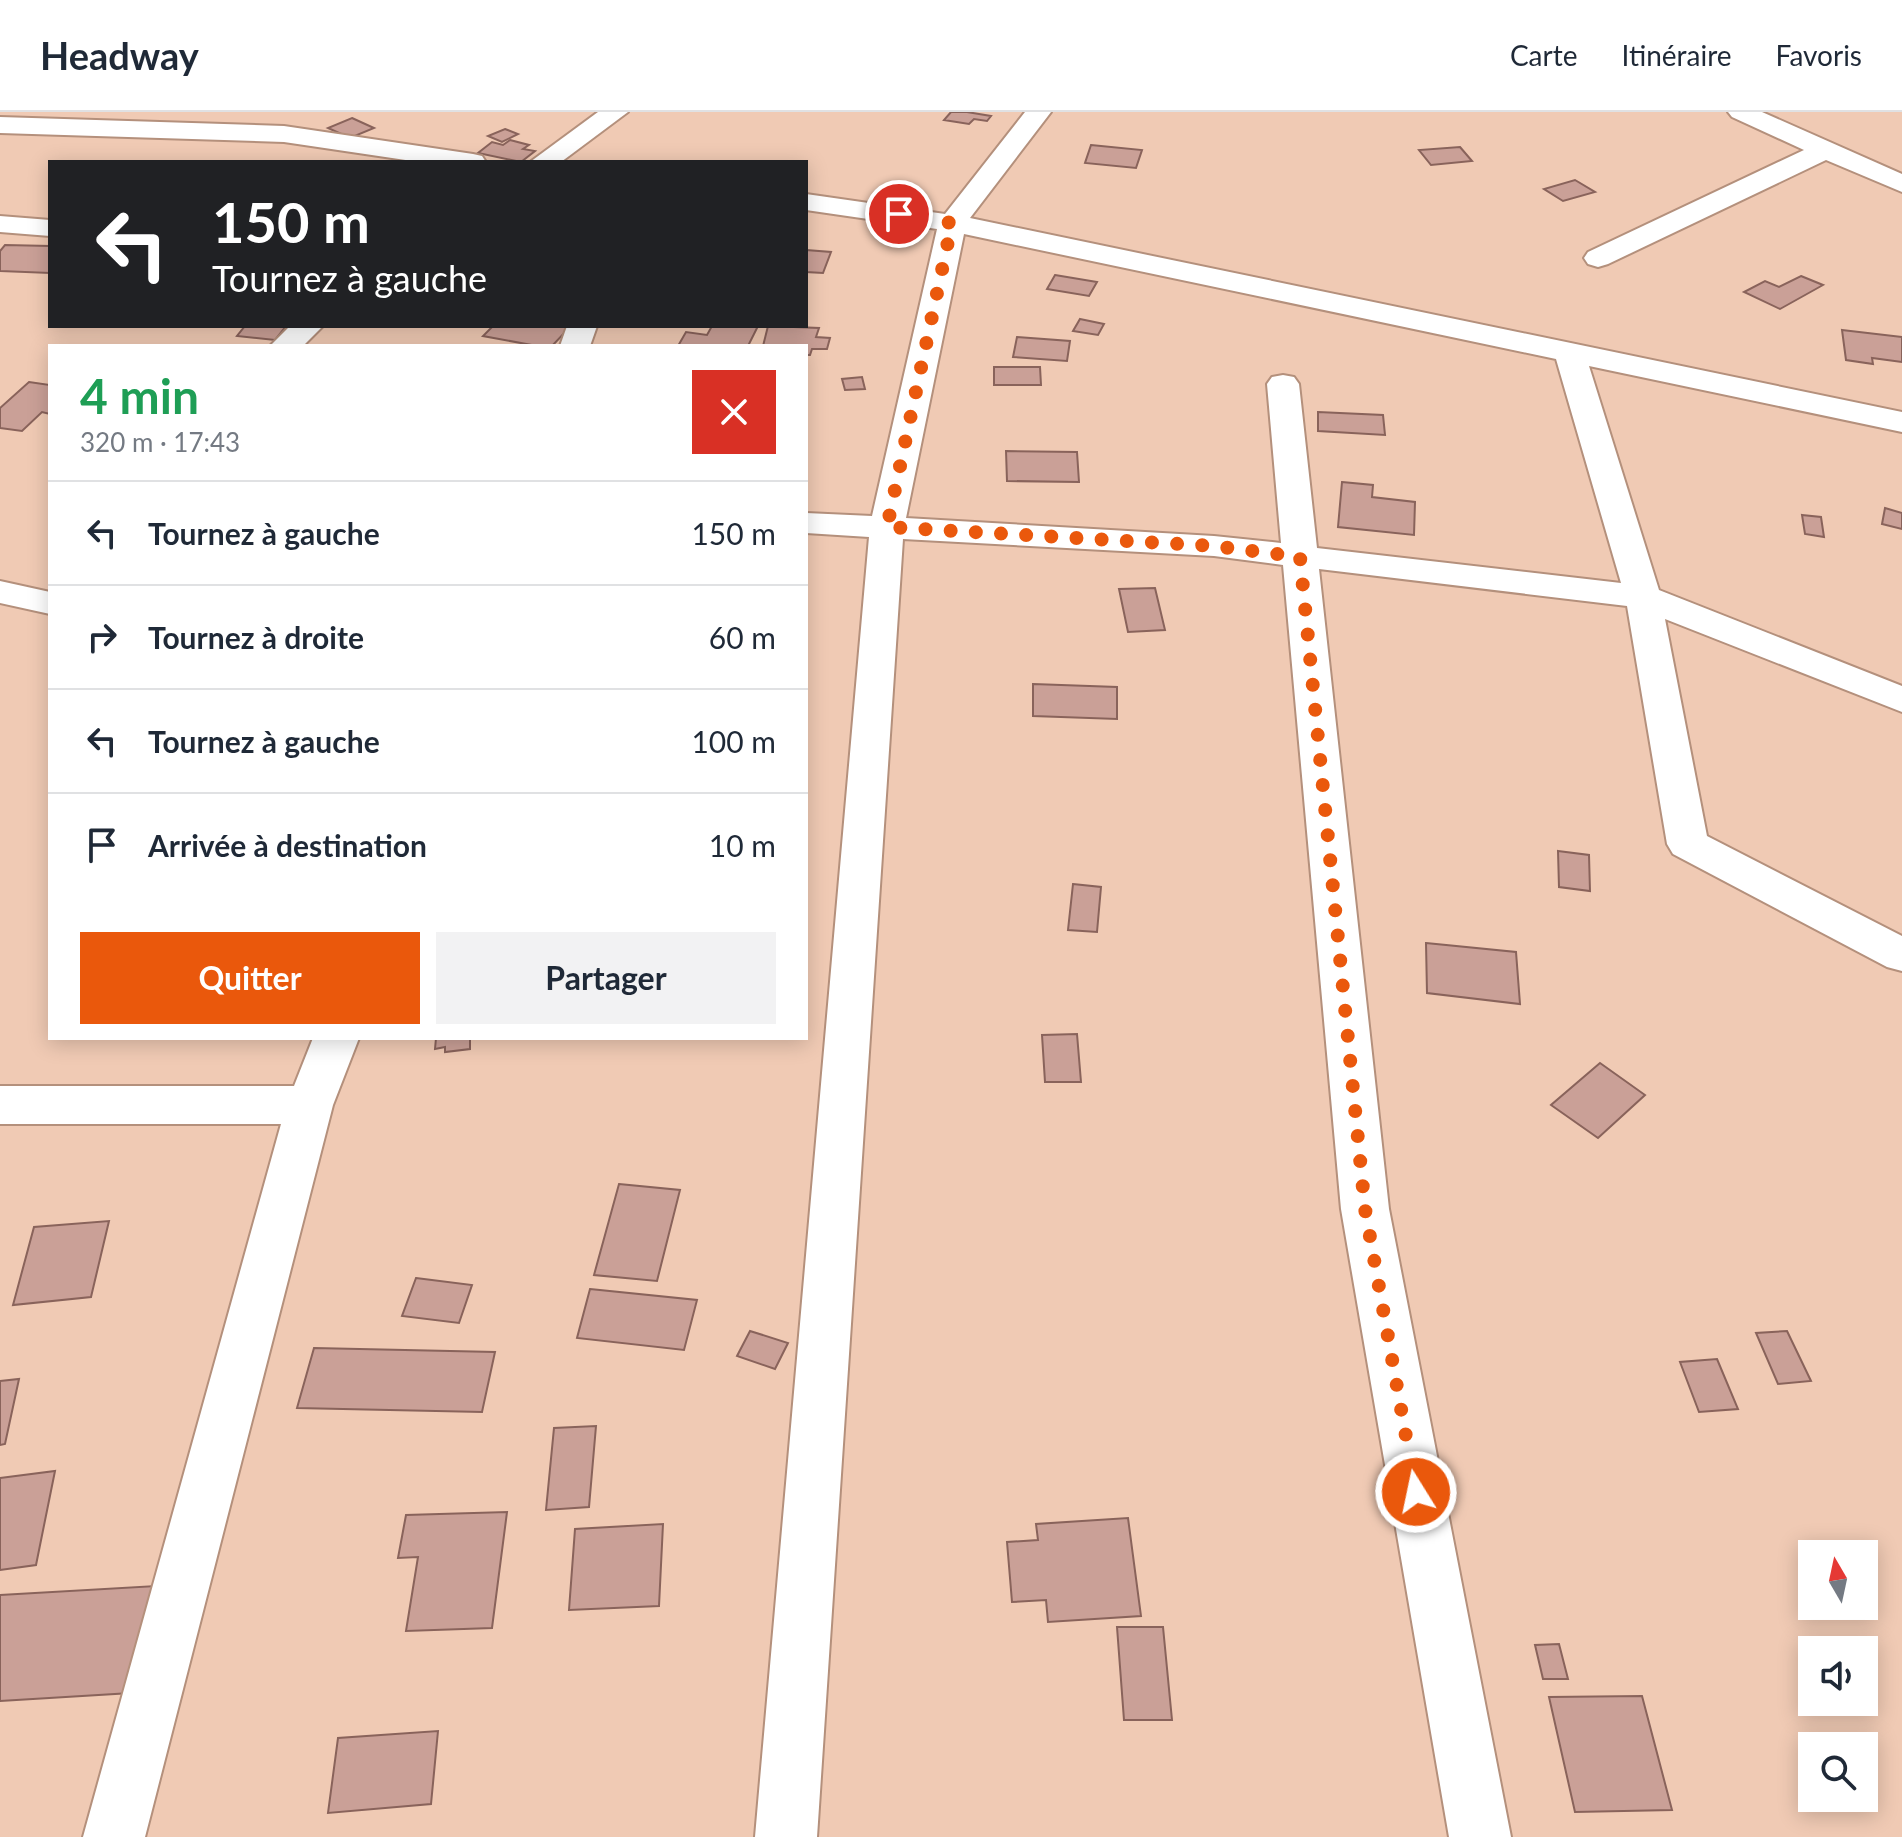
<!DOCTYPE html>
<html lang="fr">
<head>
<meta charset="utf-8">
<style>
  body { margin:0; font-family:Lato,sans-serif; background:#f2f2f3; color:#1f2937; height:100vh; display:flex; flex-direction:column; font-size:30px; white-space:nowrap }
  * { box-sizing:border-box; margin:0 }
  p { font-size:26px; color:#747a83 }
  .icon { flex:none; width:44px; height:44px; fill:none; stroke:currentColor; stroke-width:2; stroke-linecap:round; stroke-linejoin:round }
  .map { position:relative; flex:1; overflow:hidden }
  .panel { position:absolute; left:48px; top:232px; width:760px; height:696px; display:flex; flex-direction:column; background:#fff; border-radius:0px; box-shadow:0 4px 20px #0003 }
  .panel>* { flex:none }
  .top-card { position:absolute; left:48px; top:48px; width:760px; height:168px; border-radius:0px; box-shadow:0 4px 20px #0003; background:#202124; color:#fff; overflow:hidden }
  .needle { width:52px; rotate:351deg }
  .tools { position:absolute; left:1798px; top:1428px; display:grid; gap:16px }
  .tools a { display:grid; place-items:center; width:80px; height:80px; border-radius:0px; background:#fff; box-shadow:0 4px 20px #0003; font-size:40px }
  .pin { position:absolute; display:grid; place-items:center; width:68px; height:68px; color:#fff; margin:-34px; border:4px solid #fff; border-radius:50%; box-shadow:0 2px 8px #0007 }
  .me { position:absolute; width:88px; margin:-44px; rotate:350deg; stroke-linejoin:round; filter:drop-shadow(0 0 6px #0008) }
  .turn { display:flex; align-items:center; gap:28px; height:168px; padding:0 32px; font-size:36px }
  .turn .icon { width:104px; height:104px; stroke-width:2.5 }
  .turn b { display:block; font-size:56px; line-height:68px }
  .round { display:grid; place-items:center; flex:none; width:84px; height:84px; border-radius:0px; background:#f2f2f3 }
  .overview { display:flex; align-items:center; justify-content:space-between; height:136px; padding:0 32px }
  h1 { font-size:48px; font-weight:700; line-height:60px; color:#1e9e55 }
  .action { display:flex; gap:16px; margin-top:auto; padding:16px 32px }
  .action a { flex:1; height:92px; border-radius:0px; background:#ea580c; color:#fff; font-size:32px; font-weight:700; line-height:92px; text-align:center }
  .action a+a { background:#f2f2f3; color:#1f2937 }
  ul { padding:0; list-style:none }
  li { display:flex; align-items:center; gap:24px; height:104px; padding:0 32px; border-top:2px solid #e0e1e3 }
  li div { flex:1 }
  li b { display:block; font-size:30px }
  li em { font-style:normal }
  header { display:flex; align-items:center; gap:48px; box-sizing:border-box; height:112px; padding:0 40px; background:#fff; border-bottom:2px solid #e0e1e3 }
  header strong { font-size:38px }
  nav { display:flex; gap:44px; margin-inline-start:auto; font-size:28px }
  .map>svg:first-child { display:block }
</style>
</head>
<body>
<header>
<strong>Headway</strong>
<nav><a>Carte</a><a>Itinéraire</a><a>Favoris</a></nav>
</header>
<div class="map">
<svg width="1902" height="1725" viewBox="0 0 1902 1725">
  <rect width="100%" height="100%" fill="#f0cab4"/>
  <g fill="#caa097" stroke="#89635b" stroke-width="2">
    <path d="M951,0H967L991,4L987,9L974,7L969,12L944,8Z"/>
    <path d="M352,6L374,16L350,26L328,16Z"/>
    <path d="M505,17L518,22L502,30L488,24Z"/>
    <path d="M510,28L529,33L523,37L535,39L521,50L478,41L492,30L503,33Z"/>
    <path d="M1091,33L1142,38L1136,56L1085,51Z"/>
    <path d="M1460,35L1472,49L1431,53L1419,38Z"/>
    <path d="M1575,68L1595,80L1563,89L1544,77Z"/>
    <path d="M5,133L50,134V161L0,159V139Z"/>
    <path d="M806,138L831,140L823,161L806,160Z"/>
    <path d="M1055,163L1097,170L1089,184L1047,177Z"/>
    <path d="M1801,164L1823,173L1780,197L1744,180L1765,169L1779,175Z"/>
    <path d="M1080,207L1104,212L1098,223L1073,219Z"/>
    <path d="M245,214H286L275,228L237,224Z"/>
    <path d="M493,214H566L570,215L552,234H537L483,224Z"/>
    <path d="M712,214H758L748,234H678L686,220L707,223Z"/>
    <path d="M768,214L819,216L816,225L830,226L827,237H812L810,243H806V234H763Z"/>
    <path d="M1842,218L1902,225V250L1872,246L1873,252L1846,248Z"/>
    <path d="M1017,225L1070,229L1067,249L1013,245Z"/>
    <path d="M994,255H1040L1041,273H994Z"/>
    <path d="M862,265L865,277L845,278L842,267Z"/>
    <path d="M29,270L50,273V302L42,300L22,319L0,316V296Z"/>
    <path d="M1318,300L1383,303L1385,323L1318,319Z"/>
    <path d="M1006,339L1077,340L1079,370L1007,369Z"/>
    <path d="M1342,370L1373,373L1372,385L1415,390L1414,423L1338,415Z"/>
    <path d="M1885,396L1902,401V417L1882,412Z"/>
    <path d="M1802,403L1821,405L1824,425L1805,422Z"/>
    <path d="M1155,476L1165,518L1128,520L1119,477Z"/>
    <path d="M1033,572L1117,575V607L1033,604Z"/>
    <path d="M1558,739L1589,743L1590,779L1559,775Z"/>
    <path d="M1073,772L1101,775L1097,820L1068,818Z"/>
    <path d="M1426,831L1516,840L1520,892L1427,881Z"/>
    <path d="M1077,922L1081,970H1045L1042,923Z"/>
    <path d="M436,926H470V937L445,940V935L435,937Z"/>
    <path d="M1600,951L1645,983L1598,1026L1551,993Z"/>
    <path d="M619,1072L680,1078L657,1169L594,1163Z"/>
    <path d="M109,1109L91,1185L13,1193L34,1115Z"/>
    <path d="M416,1166L472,1173L459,1211L402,1204Z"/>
    <path d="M590,1177L697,1188L684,1238L577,1226Z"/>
    <path d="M750,1219L788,1231L775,1257L737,1244Z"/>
    <path d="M1787,1219L1811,1269L1778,1272L1756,1221Z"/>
    <path d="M314,1236L495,1240L482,1300L297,1296Z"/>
    <path d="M1717,1247L1738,1297L1699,1300L1680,1250Z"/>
    <path d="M19,1267L5,1332L0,1333V1269Z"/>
    <path d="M596,1314L589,1395L546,1398L554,1316Z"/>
    <path d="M55,1359L36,1453L0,1458V1366Z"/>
    <path d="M507,1400L492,1516L406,1519L418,1445L398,1446L406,1403Z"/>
    <path d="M1128,1406L1141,1504L1048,1510L1046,1488L1012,1490L1007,1430L1038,1428L1036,1412Z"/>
    <path d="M663,1412L659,1494L569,1498L575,1417Z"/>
    <path d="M156,1474L131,1581L0,1589V1483Z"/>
    <path d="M1117,1515H1163L1172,1608H1124Z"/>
    <path d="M1559,1532L1568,1567H1543L1535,1533Z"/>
    <path d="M1642,1584L1672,1698L1575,1700L1549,1585Z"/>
    <path d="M438,1619L431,1692L328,1701L338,1626Z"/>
  </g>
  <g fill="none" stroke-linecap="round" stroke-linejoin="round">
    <defs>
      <g id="minor">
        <path d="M598,0H628L561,50H530Z"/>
        <path d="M1025,0H1051L970,106L1902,300V320L1589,254L1659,478L1902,574V600L1665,507L1707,724L1902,824V859L1887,855L1673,742L1667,732L1627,494L1319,457L1389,1097L1511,1725H1449L1341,1097L1283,453L1214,444L903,427L817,1725H755L869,425L806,421V401L872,404L937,117L806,98V82L945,102ZM964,122L1556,247L1621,471L1317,436L1299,272L1294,265L1283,263L1272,265L1267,272L1281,431L1214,424L906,406Z"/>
        <path d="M1728,0H1762L1902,62V80L1826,48L1608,152L1598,155L1588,152L1584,146L1588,140L1804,38L1732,5Z"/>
        <path d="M0,5L284,14L473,42L482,44L486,50H419L284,30L0,21Z"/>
        <path d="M0,104L50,108V124L0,120Z"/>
        <path d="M290,214H323L303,234H270Z"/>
        <path d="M567,214H597L590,234H560Z"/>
        <path d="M0,469L50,480V502L0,491Z"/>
        <path d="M313,926H359L333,993L145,1725H83L281,1012H0V974H294Z"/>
      </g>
    </defs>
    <use href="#minor" stroke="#b4907c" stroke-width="4"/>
    <use href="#minor" fill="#fff" fill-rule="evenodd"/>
  </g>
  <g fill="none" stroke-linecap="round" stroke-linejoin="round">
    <path stroke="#ea580c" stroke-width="14" stroke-dasharray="0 25.2" d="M899,102L952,111L887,415L1214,434L1300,445L1365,1097L1416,1380"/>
  </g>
</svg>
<div class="tools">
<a><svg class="needle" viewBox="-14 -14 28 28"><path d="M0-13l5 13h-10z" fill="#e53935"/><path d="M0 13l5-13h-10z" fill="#747a83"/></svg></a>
<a><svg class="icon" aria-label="sound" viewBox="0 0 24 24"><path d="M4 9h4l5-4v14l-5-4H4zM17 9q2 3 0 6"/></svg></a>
<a><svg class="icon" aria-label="search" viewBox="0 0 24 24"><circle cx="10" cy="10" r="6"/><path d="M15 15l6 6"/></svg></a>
</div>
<div class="pin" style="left:899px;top:102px;background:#d93025"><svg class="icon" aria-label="arrive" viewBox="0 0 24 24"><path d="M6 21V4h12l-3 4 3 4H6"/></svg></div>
<svg class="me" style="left:1416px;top:1380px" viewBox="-20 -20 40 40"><circle r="17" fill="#ea580c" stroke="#fff" stroke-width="3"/><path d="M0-11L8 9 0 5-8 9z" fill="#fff"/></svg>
<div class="top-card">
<div class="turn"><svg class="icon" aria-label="left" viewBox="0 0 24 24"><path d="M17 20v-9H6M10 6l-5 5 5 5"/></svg><div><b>150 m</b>Tournez à gauche</div></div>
</div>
<section class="panel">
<div class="overview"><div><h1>4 min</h1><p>320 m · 17:43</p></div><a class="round" style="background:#d93025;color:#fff"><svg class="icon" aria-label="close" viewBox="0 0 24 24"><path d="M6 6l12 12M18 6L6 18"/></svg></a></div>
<ul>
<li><svg class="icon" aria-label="left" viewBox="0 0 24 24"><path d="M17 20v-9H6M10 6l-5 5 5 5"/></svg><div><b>Tournez à gauche</b></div><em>150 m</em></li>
<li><svg class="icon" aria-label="right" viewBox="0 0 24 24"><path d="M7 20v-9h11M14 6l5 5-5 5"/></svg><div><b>Tournez à droite</b></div><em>60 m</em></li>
<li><svg class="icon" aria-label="left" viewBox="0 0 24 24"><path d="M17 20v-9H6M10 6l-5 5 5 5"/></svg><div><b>Tournez à gauche</b></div><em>100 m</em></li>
<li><svg class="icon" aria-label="arrive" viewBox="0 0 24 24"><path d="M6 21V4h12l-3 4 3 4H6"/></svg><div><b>Arrivée à destination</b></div><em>10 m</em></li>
</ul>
<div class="action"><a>Quitter</a><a>Partager</a></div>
</section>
</div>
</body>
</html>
